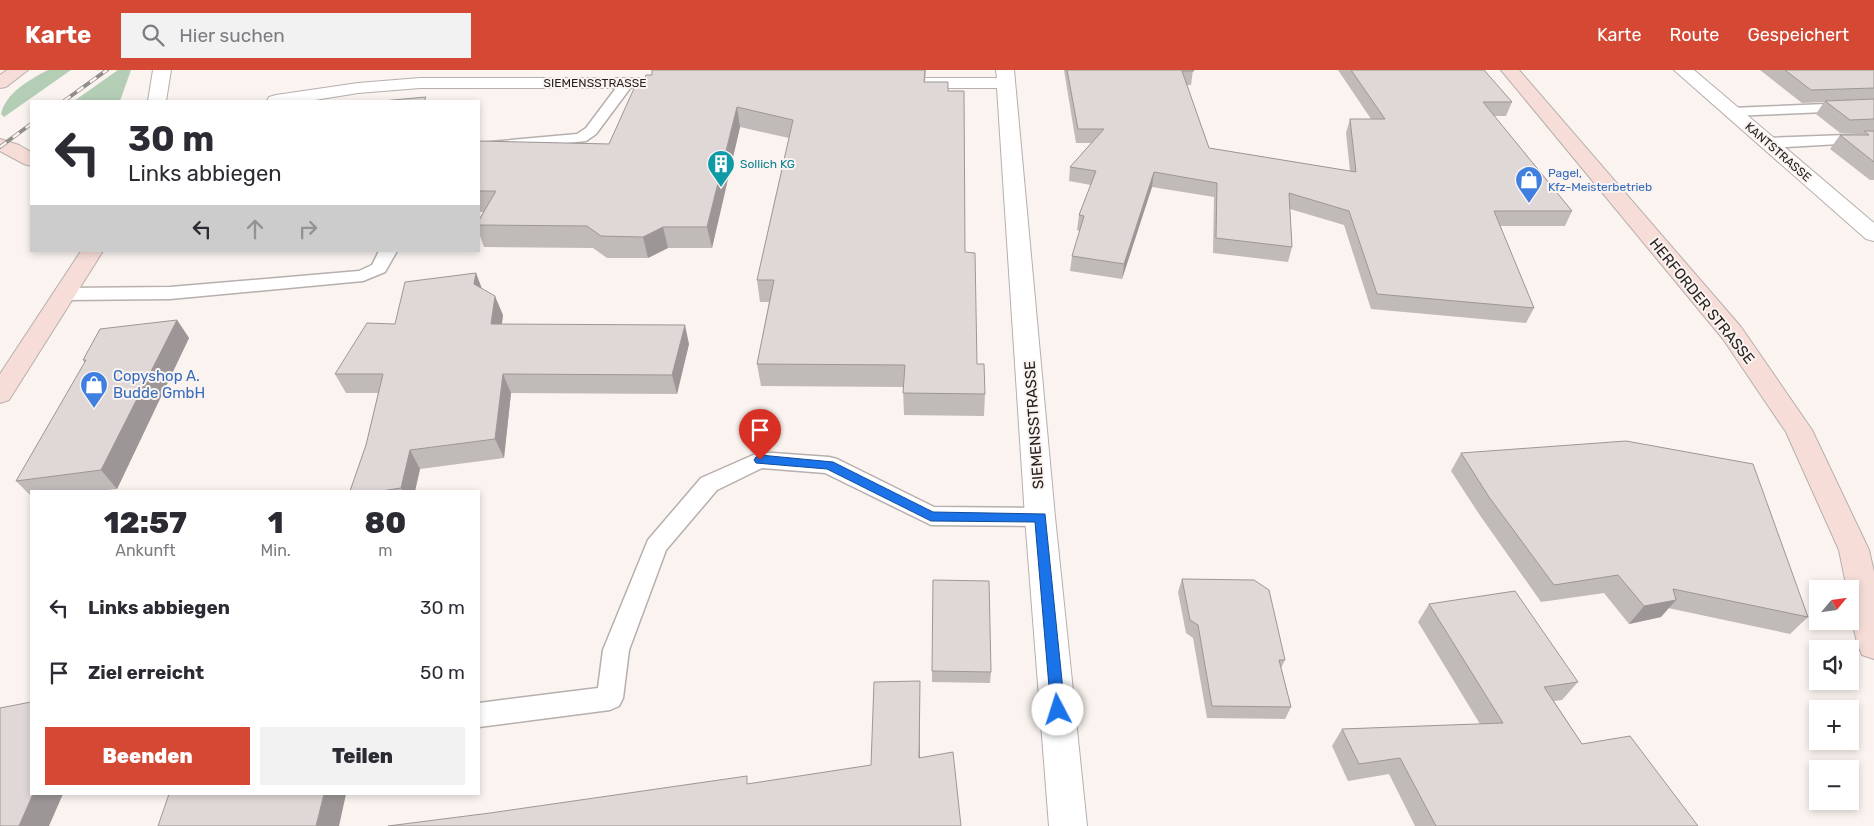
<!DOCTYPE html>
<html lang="de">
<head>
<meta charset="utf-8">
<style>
  body { margin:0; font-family:Rubik,sans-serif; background:#f2f2f3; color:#2b2b33; height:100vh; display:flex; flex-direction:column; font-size:19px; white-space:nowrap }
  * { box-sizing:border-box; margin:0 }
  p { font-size:16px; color:#7c7c81 }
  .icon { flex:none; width:28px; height:28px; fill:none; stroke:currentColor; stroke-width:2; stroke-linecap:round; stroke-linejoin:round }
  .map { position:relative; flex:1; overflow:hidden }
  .drawer { position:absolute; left:30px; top:420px; width:450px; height:305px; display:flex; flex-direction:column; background:#fff; border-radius:0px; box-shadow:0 2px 8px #0003 }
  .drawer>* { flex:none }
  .banner { position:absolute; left:30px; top:30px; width:450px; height:152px; border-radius:0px; box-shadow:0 2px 8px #0003; background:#fff; color:#2b2b33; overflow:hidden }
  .needle { width:32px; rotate:61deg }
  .fabs { position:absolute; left:1809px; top:510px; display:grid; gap:10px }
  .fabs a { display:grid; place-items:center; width:50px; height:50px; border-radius:0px; background:#fff; box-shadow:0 2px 8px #0003; font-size:25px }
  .pin { position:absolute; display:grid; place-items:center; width:42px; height:42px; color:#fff; margin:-51px -21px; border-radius:50% 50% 50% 0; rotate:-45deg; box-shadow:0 0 5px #0007 }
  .pin .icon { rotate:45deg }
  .me { position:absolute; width:55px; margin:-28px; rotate:355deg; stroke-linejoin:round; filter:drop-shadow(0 0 4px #0008) }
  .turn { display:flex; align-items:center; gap:18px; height:105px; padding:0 15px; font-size:22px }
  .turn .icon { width:65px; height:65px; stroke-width:2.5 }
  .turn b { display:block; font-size:35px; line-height:42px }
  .lanes { display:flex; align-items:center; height:48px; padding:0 15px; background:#0003; justify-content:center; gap:25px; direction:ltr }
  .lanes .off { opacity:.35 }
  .eta { display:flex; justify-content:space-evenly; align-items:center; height:85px; text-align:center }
  .eta b { font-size:30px; font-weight:800; line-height:35px }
  .cta { display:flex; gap:10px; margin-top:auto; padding:10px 15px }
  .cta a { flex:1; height:58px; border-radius:0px; background:#d54834; color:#fff; font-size:20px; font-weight:800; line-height:58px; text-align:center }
  .cta a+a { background:#f2f2f3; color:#2b2b33 }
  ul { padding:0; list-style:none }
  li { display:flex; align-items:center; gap:15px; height:65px; padding:0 15px }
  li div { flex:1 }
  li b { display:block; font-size:19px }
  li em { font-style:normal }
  header { display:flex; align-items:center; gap:30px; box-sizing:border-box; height:70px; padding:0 25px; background:#d54834; color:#fff }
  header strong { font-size:24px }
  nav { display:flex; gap:28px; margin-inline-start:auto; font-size:18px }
  .search { width:350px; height:45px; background:#f2f2f3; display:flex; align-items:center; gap:12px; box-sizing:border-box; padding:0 18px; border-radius:0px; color:#7c7c81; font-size:19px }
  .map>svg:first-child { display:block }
</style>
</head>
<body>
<header>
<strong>Karte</strong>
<div class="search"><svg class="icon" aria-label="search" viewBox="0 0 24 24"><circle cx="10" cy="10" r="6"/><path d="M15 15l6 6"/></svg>Hier suchen</div>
<nav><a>Karte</a><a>Route</a><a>Gespeichert</a></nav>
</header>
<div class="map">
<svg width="1874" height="756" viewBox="0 0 1874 756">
  <rect width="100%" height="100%" fill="#faf3f0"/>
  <g fill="#b4ceb6">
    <path d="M48,0H71L4,47L1,44C5,23 31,9 48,0Z"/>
    <path d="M118,0H131L120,31H74Z"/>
  </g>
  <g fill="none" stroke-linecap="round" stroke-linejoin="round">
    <defs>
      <g id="lane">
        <path d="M627,9L634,13L596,64L586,71L479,82V73L577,64L586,58L622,10Z"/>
        <path d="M1874,32V40L1731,46L1726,45L1724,42L1726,39L1731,38Z"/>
        <path d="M1874,64V72L1768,78L1763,76L1760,73L1763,70L1768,68Z"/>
        <path d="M379,181H397L385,202L363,211L170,229L65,230L59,228L56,224L59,220L65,218L170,217L359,201L372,195Z"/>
        <path d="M760,382L829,387L837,389L934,437L1040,438L1048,441L1051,447L1048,453L1040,456L931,455L825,403L762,398L717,420L666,480L629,580L623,628L619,636L610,640L479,657V633L598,618L603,580L648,470L701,408Z"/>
      </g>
      <g id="street">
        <path d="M153,0H171L166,31H148Z"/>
        <path d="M996,0H1014L1055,447L1087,756H1049L1025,447L997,18H911L905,17L902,13L905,9L911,8H997Z"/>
        <path d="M1674,0H1694L1874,153V171L1866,169Z"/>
        <path d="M420,8H681L687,9L690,13L687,17L681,18H420L358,23L309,31H267L269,27L276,25L358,13Z"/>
      </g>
      <g id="secondary">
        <path d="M7,0H28L6,17L0,18V5Z"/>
        <path d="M1501,0H1519L1741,257L1812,360L1869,480L1874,502V589L1862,585C1853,565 1850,541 1850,519H1847L1839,480L1786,362L1723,269Z"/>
        <path d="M0,69L19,75L31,82V96L24,94L0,81Z"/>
        <path d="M81,181H103L9,330L0,333V304Z"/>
      </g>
    </defs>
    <use href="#lane" stroke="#b6afad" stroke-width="3"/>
    <use href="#street" stroke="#b6afad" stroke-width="2"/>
    <use href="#secondary" stroke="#b6afad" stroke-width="2"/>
    <use href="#lane" fill="#fff" fill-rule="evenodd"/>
    <use href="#street" fill="#fff" fill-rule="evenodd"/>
    <use href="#secondary" fill="#f7ddd8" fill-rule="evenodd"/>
    <defs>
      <g id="rail">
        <path d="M64,31L107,0"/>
        <path d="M0,77L31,54"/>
      </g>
    </defs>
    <use href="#rail" stroke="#928d8b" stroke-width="4"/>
    <use href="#rail" stroke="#faf3f0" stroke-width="2.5" stroke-dasharray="8" stroke-linecap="butt"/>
  </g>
  <g fill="#c0bab8">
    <path d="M652,0H926L925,12L948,21L977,294L985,324L984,346L904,345L903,317L761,316L757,294L769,232H760L757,210L789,68L740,57L712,178H668L648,188H607L593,178L484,177L479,163V150L484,142H479V71L609,74L643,14L652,5Z"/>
    <path d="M1064,0H1193L1191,15H1187L1209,78L1350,101L1346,63L1350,49H1371L1338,0H1484L1512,32L1506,46H1494L1572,141L1565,156H1500L1534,238L1526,253L1371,239L1344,155L1290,139L1292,177L1288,192L1213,183L1214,127L1152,117L1122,209L1070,201L1072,186L1080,161L1077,160L1079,145L1091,115L1069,111L1070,97L1091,73H1076Z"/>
    <path d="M1760,0H1874V110H1870L1830,79L1840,65H1862L1863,63H1840L1816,44L1824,32L1802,33Z"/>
    <path d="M476,203L482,219L503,245L502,254L689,274L677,324L511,323L504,388L420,399L415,421H350L366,375L378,323H346L335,304L395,254Z"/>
    <path d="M177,250L189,268L117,419L97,421H31V426L16,411L85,293L83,290Z"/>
    <path d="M1461,383L1808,547L1790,564L1668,538L1661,547L1629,554L1604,523L1541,532L1479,444L1451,401Z"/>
    <path d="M1182,509L1285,590L1281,598L1291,637L1285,649L1207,648L1193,568L1186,563L1178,522Z"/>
    <path d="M1429,534L1578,612L1562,630L1554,631L1582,674L1698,756H1415L1389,704L1348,711L1332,676L1342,659L1480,654L1418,552Z"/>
    <path d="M932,601L991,602L990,613L932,612Z"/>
  </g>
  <g fill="#9c9796">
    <path d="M737,37L740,57L712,178L707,157Z"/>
    <path d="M1154,102L1152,117L1122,209L1124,194Z"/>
    <path d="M663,157L668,178L648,188L643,167Z"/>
    <path d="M476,203L483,222L474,214Z"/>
    <path d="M495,226L503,245L499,273L491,254Z"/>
    <path d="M177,250L189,268L117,419L101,400Z"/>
    <path d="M685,255L689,274L677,324L672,305Z"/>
    <path d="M503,304L511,323L504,388L495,369Z"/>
    <path d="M410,380L420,399L415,421H403L401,418Z"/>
    <path d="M1676,530L1661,547L1629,554L1644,536Z"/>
    <path d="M920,611V707L919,688Z"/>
    <path d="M33,724H63L49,756H19Z"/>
    <path d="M324,724H346L339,756H316Z"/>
  </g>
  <g fill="#dfd8d6" stroke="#9c9796">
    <path d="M652,0H925L924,12H948V21H964L965,182L975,183L977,294H984L985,324L903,323L905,295L757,294L774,210H757L793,50L737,37L707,157H663L643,167L601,166L587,156L479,155V150L496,121H479V71L609,74L636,14H643L646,5H652Z"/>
    <path d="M1067,0H1193L1194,1H1182L1209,78L1356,102L1350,49H1385L1351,0H1484L1512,32H1483L1572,141H1494L1534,238L1377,224L1349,141L1289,123L1292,177L1216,168L1217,113L1154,102L1124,194L1072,186L1084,146L1079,145L1096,101L1070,97L1104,59H1078Z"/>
    <path d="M1785,0H1874V18L1811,20Z"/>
    <path d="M426,27L424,31H382Z"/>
    <path d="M1874,29V49L1850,50L1825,31Z"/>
    <path d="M1864,61H1874V92L1840,65H1869Z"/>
    <path d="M476,203L474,214L495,226L491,254L685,255L672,305L503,304L495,369L410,380L401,418L381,421H350L366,375L383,304H335L367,253L395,254L405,212Z"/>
    <path d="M177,250L101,400L16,411L86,290H83L100,259Z"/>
    <path d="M1626,371L1753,394L1808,547L1673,519L1676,530L1644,536L1618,505L1554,515L1489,427L1461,383Z"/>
    <path d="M1182,509L1254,510L1269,520L1285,590H1279L1291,637L1212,636L1198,555L1190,550Z"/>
    <path d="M933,510L989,511L991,602L932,601Z"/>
    <path d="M1515,521L1578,612L1544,617L1582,674L1630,666L1698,756H1436L1400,688L1359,694L1342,659L1503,653L1429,534Z"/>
    <path d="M920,611L919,688L953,682L961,756H388L490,743L747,706V714L871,695L874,612Z"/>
    <path d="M31,632V724H33L19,756H0V638Z"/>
    <path d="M169,724H324L316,756H158Z"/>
  </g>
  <path fill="#1a73e8" stroke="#114b97" d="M760,385L833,392L933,442L1045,444L1065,640L1063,645L1058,647L1053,645L1051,640L1035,452L931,451L827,399L756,393L754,390L756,387Z"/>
  <defs>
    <symbol id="building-pin" viewBox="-11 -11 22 30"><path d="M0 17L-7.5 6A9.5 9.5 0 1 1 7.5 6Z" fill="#0f9aa8" stroke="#faf3f0"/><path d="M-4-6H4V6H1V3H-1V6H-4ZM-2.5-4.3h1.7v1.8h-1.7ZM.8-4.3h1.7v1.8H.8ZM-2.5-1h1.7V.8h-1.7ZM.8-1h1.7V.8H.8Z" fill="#fff"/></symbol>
    <symbol id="shop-pin" viewBox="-11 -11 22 30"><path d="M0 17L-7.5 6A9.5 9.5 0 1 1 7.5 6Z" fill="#3f7fe0" stroke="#faf3f0"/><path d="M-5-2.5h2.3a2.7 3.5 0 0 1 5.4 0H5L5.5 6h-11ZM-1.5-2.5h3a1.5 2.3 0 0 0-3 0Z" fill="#fff"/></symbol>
  </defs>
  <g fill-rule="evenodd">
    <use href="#building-pin" x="705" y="78" width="32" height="43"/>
    <use href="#shop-pin" x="1513" y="94" width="32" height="43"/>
    <use href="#shop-pin" x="78" y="299" width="32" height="43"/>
  </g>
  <g text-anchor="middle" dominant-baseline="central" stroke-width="4" stroke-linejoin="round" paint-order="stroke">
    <g font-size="12" fill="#252221" stroke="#faf3f0">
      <text x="595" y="13">SIEMENSSTRASSE</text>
      <text transform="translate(1778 82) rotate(41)">KANTSTRASSE</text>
    </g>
    <g font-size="12" fill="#0d838f" stroke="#faf3f0" text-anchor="start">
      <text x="740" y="94">Sollich KG</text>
    </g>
    <g font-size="12" fill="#366cbe" stroke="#faf3f0" text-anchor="start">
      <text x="1548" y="103">Pagel,<tspan x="1548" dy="14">Kfz-Meisterbetrieb</tspan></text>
    </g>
    <g font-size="15" fill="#252221" stroke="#faf3f0">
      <text transform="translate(1702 231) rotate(51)">HERFORDER STRASSE</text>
      <text transform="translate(1034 355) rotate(-94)">SIEMENSSTRASSE</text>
    </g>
    <g font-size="15" fill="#366cbe" stroke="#faf3f0" text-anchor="start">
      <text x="113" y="306">Copyshop A.<tspan x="113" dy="17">Budde GmbH</tspan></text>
    </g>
  </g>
</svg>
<div class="fabs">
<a><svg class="needle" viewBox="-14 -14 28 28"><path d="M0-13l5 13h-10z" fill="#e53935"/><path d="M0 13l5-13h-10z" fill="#7c7c81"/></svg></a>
<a><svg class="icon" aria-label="sound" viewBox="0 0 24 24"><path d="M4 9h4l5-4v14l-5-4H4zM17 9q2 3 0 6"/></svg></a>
<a>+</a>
<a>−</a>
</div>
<div class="pin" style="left:760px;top:390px;background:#d93025"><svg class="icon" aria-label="arrive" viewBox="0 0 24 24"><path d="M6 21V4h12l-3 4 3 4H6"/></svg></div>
<svg class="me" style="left:1058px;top:640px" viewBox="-20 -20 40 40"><circle r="19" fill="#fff"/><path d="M0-13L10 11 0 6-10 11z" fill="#1a73e8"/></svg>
<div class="banner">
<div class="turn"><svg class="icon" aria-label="left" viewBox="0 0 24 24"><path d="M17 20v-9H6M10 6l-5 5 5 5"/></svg><div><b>30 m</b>Links abbiegen</div></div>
<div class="lanes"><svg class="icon" aria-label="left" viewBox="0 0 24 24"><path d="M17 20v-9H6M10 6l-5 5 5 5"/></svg><svg class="icon off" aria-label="ahead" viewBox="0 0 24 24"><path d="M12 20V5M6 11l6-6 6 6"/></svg><svg class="icon off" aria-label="right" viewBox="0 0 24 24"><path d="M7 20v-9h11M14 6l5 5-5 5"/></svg></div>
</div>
<section class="drawer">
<div class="eta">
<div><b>12:57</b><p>Ankunft</p></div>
<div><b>1</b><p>Min.</p></div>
<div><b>80</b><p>m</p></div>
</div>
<ul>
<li><svg class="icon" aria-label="left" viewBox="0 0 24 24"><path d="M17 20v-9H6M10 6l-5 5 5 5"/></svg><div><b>Links abbiegen</b></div><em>30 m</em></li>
<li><svg class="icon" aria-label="arrive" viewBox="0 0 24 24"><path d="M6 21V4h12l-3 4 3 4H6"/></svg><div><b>Ziel erreicht</b></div><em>50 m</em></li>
</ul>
<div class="cta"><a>Beenden</a><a>Teilen</a></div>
</section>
</div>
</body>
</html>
